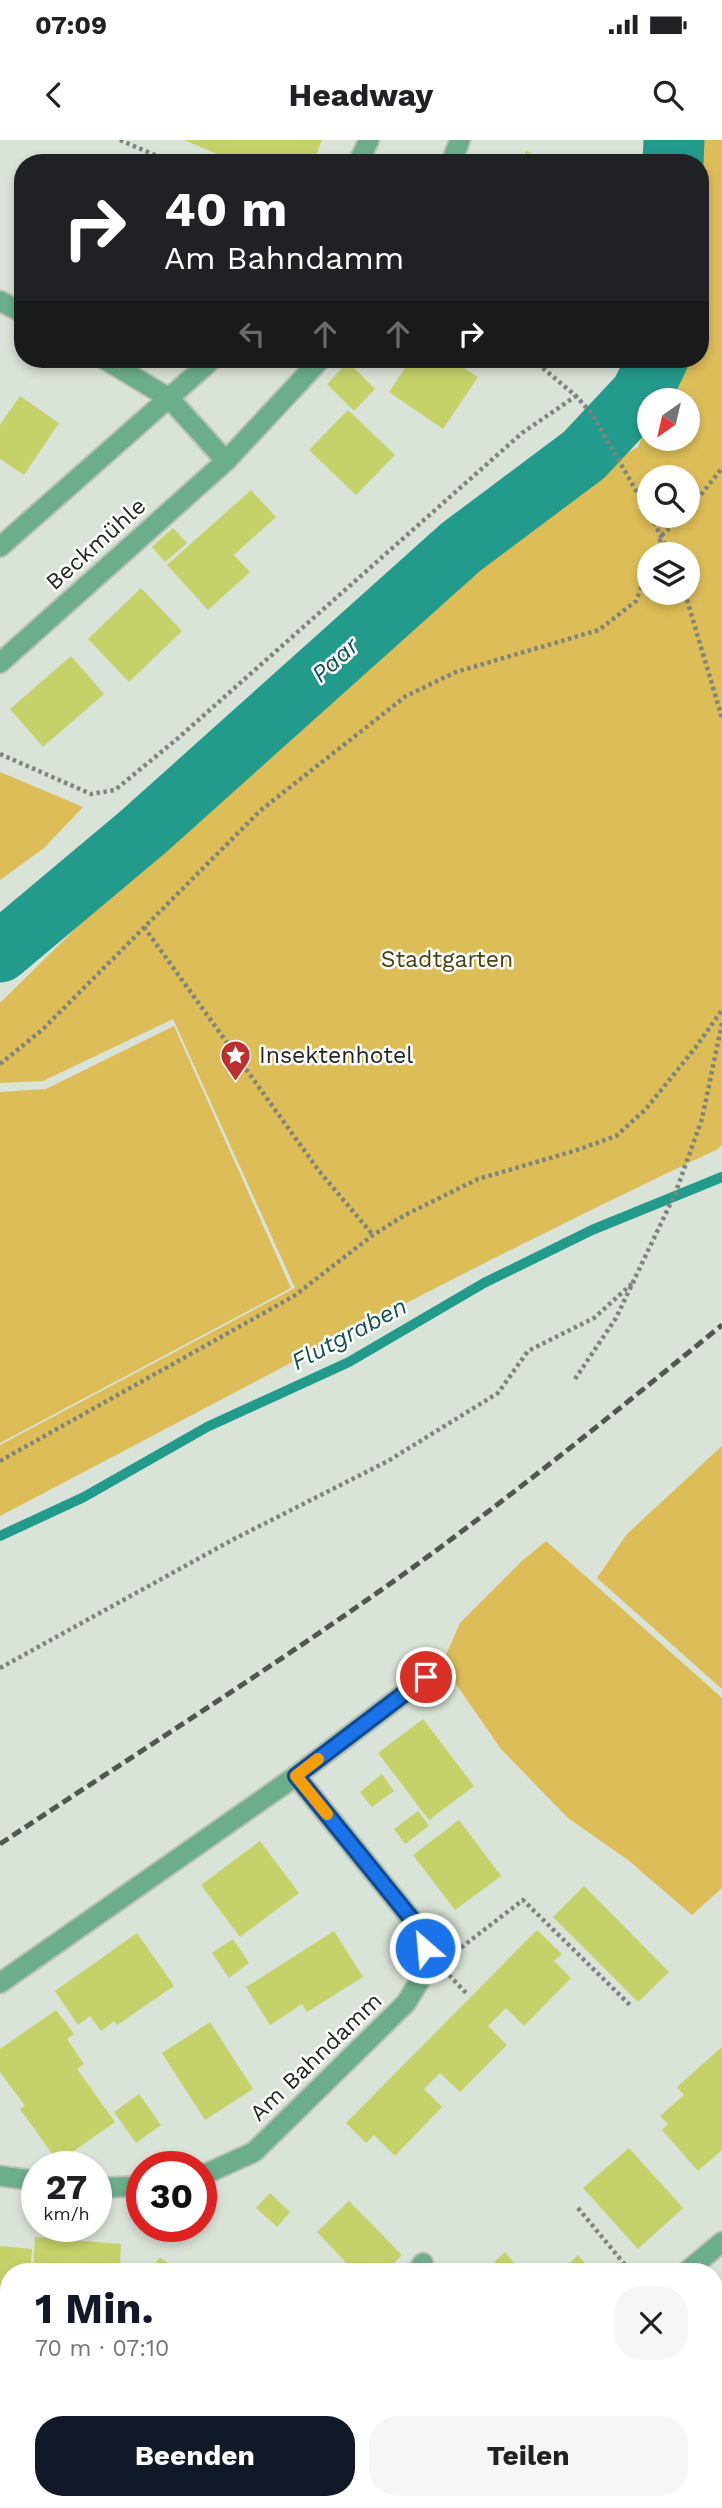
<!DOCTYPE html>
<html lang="de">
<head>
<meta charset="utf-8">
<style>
  body { margin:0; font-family:"Work Sans",sans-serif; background:#f6f6f6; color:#202124; height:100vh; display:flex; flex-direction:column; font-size:26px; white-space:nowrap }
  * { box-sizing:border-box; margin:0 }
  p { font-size:23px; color:#757577 }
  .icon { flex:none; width:38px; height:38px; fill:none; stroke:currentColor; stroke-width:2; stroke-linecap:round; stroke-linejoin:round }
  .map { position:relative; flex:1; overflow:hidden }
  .panel { position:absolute; left:0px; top:2123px; width:723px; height:247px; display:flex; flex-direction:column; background:#fff; border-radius:28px 28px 0 0; box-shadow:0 4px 10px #0003 }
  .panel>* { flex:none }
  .banner { position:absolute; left:14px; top:14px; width:695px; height:214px; border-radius:28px; box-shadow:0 4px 10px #0003; background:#202124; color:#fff; overflow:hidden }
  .needle { width:46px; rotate:214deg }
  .tools { position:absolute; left:637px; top:248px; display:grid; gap:14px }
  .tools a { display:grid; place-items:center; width:63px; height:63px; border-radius:50%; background:#fff; box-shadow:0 4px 10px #0003; font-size:35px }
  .speed { position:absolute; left:21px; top:2011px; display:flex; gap:14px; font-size:35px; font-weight:700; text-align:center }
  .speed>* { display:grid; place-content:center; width:91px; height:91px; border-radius:50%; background:#fff; box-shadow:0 4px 10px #0003; line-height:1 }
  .speed small { font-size:18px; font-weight:400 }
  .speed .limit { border:10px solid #d22; background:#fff; color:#111 }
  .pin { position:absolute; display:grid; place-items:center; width:60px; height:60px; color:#fff; margin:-30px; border:4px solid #fff; border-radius:50%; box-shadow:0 2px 7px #0007 }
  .me { position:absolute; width:77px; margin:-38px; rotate:333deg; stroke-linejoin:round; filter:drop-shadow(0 0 5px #0008) }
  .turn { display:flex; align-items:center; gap:24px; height:147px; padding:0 35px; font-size:32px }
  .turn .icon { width:91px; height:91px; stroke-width:2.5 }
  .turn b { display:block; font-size:49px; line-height:60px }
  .lanes { display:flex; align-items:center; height:66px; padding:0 35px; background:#0003; justify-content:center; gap:35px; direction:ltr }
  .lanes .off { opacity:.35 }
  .round { display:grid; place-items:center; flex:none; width:74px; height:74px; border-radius:28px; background:#f6f6f6 }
  .overview { display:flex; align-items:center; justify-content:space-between; height:119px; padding:0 35px }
  h1 { font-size:42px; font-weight:700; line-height:52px; color:#111827 }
  .primary-button { display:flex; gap:14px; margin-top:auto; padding:14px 35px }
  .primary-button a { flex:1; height:80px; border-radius:28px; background:#111827; color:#fff; font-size:28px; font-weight:700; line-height:80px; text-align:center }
  .primary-button a+a { background:#f6f6f6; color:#202124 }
  .status { display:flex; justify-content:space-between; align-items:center; height:49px; padding:0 35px; background:#fff; direction:ltr }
  .status svg { height:19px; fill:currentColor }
  header { display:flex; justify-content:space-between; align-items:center; height:91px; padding:0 35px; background:#fff; font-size:32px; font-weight:700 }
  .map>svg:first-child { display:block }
</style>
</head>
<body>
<div class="status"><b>07:09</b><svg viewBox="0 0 49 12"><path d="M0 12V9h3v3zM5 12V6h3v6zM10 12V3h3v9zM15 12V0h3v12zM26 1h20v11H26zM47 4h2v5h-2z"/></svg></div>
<header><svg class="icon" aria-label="back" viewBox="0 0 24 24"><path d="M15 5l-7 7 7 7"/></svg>Headway<svg class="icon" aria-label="search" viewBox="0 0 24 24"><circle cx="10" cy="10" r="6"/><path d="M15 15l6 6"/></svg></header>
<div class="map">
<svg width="722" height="2368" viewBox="0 0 722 2368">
  <rect width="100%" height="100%" fill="#dae3d7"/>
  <g fill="#dcbd58" fill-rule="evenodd">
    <path d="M693,0H722V1005L718,1009C475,1123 238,1251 0,1376V1305L295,1148L173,879L43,941L0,943V863L204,662L599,328L638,307L649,280V299H688V261H657L672,219H700V23H691ZM649,338H688V376H649ZM649,415H688V453H649Z"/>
    <path d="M0,632L83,667L44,708L0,740Z"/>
    <path d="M174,886L291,1148L0,1303V952L46,949Z"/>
    <path d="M722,1306V1549L597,1438L627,1394Z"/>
    <path d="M546,1401L722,1558V1748L692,1775L628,1720L568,1678L501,1609L442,1524L460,1483L522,1421Z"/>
  </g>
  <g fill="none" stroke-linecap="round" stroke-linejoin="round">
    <path stroke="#239b8c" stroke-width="10" d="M0,1396L84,1357L207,1287L349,1222L484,1143L592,1090L722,1037"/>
    <g stroke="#239b8c" stroke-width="61">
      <path d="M673,23L674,0"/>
      <path d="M0,812L143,692L461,407L584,315L641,254L658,219"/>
    </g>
  </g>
  <g fill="#c5d26a">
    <path d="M184,0H322L313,23H238Z"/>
    <path d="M526,11L553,23H521Z"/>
    <path d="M411,219H450L478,237L443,289L389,252Z"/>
    <path d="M348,222L375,249L354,271L327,244Z"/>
    <path d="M20,256L59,283L24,335L0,319V285Z"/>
    <path d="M348,270L395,315L356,355L309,310Z"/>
    <path d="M251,350L276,377L234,415L250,432L208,470L167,425Z"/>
    <path d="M173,388L187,403L165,422L152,407Z"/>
    <path d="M141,448L182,491L129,542L88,499Z"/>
    <path d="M71,516L104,554L43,607L10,569Z"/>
    <path d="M423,1579L474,1646L429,1680L378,1613Z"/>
    <path d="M382,1634L394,1651L372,1667L360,1652Z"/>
    <path d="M418,1671L429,1686L405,1704L394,1689Z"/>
    <path d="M459,1680L501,1736L455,1770L413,1715Z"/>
    <path d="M260,1701L299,1753L240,1797L201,1745Z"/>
    <path d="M584,1746L669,1832L638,1862L553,1777Z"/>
    <path d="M537,1790L562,1814L554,1821L571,1838L524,1886L506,1868L488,1886L507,1905L460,1952L440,1933L424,1949L442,1967L395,2016L374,1995L366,2003L346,1983Z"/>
    <path d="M334,1791L363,1837L307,1872L302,1864L270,1885L246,1847Z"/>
    <path d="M137,1793L174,1846L117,1885L114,1881L101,1891L90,1876L78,1885L55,1851Z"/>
    <path d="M233,1799L249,1823L229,1838L212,1813Z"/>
    <path d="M56,1870L74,1894L67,1899L84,1924L77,1929L115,1982L58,2022L20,1969L25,1966L0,1932V1909Z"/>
    <path d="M210,1882L253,1949L205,1980L162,1913Z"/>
    <path d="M722,1907V2010L698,2031L662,1990L668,1984L660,1976L684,1955L677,1947Z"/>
    <path d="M139,1954L161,1985L136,2003L114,1972Z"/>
    <path d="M629,2008L683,2068L638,2109L583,2048Z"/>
    <path d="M270,2053L290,2072L277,2087L256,2068Z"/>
    <path d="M349,2061L402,2115L385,2132H355L317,2092Z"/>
    <path d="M35,2097L121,2104L120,2129L118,2132H33Z"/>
    <path d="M0,2106L32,2109L30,2132H9V2171L0,2170Z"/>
    <path d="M505,2112L522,2132H493L489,2127Z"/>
    <path d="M578,2115L592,2132H560Z"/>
    <path d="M160,2117L179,2132H149Z"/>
    <path d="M714,2209L722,2219V2258L714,2264Z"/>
    <path d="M0,2246L9,2248V2316L0,2314Z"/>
    <path d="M501,2361H600L607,2368H508Z"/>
  </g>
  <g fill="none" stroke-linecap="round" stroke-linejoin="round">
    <defs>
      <g id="minor">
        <path d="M358,23L369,0"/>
        <path d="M451,23L460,0"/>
        <path d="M0,161L23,173"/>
        <path d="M104,219L169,258L226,321"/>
        <path d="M0,407L213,219"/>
        <path d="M0,523L226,321L321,219"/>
        <path d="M0,1843L296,1636L426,1537"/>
        <path d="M0,2036L37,2041"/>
        <path d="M201,2036L254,2012L406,1863L422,1837L425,1808L414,1782L296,1636"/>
        <path d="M96,2048L142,2046"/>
        <path d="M417,2132L423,2123"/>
        <path d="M686,2132L722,2102"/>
        <path d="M0,2362L62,2368"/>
        <path d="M229,2368L234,2361"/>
        <path d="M431,2368L438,2361"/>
      </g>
    </defs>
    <use href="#minor" stroke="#b9c1b6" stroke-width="23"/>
    <g stroke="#7f857d" stroke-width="4.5" stroke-dasharray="3.5 3.5" stroke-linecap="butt">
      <path d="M120,0L173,23"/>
      <path d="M532,219L576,256L592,274L649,373"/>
      <path d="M688,371L722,328"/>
      <path d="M651,376L670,415"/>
      <path d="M654,415L662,395L683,376"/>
      <path d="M685,453L722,578"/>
      <path d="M0,614L91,654L115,650L177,599L522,293L576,256"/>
      <path d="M144,787L319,1031L373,1095"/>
      <path d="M0,924L42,890L261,670L406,556L456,532L599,490L636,461L649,427"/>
      <path d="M575,1239L616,1178L675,1054L702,979L722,883"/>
      <path d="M0,1321L294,1156L373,1095L405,1075L478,1039L574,1011L616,996L645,970L696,907L722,870"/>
      <path d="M0,1528L234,1399L388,1321L498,1253L528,1211L594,1178L635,1141"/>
      <path d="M450,1816L523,1760L632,1867"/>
      <path d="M449,1835L468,1855"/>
      <path d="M578,2068L631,2132"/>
    </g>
    <use href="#minor" stroke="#6cae8b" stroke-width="19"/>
    <path stroke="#525751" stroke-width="5" stroke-dasharray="10 5" stroke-linecap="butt" d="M0,1704C134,1615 270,1529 401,1436C511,1357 617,1271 722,1185"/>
  </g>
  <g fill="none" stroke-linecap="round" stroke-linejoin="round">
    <defs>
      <path id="route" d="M425,1808L414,1782L296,1636L426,1537"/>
    </defs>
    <use href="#route" stroke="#114b97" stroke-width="18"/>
    <use href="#route" stroke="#1a73e8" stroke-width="12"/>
    <path stroke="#f59e0b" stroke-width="12" d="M318,1619L296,1636L327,1674"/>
  </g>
  <defs>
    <symbol id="sight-pin" viewBox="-11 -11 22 30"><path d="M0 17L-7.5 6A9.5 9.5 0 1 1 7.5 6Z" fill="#be2e31" stroke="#fff"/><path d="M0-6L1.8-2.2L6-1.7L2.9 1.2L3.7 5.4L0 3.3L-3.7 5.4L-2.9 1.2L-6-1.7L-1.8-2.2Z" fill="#fff"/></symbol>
  </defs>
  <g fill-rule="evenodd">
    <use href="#sight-pin" x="218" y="898" width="35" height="47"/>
  </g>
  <g text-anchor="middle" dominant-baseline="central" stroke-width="5" stroke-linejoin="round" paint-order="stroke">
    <g font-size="23" fill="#232622" stroke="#fff">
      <text transform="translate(96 404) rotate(-42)">Beckmühle</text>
      <text transform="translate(316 1917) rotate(-44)">Am Bahndamm</text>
    </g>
    <g font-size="23" fill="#4e4115" stroke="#fff">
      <text x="447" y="819">Stadtgarten</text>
    </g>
    <g font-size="23" fill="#232622" stroke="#fff" text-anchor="start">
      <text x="259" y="915">Insektenhotel</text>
    </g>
    <g font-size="24" font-style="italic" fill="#13534a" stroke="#fff">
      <text transform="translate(335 520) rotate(-42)">Paar</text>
      <text transform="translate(349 1194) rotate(-28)">Flutgraben</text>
    </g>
  </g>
</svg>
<div class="tools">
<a><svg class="needle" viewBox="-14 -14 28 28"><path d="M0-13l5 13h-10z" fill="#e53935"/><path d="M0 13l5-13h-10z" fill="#757577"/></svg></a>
<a><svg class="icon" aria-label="search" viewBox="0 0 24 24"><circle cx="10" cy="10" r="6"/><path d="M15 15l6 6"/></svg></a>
<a><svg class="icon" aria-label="layers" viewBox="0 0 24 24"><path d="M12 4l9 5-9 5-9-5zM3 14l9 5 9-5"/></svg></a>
</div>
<div class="speed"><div>27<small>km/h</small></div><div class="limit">30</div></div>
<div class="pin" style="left:426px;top:1537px;background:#d93025"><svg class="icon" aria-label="arrive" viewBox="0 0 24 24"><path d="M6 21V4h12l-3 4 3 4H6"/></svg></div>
<svg class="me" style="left:425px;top:1808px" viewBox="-20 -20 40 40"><circle r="17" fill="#1a73e8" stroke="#fff" stroke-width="3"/><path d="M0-11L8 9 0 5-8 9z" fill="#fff"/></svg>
<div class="banner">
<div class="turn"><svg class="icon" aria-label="right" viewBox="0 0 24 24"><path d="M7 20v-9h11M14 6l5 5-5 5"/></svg><div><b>40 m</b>Am Bahndamm</div></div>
<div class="lanes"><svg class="icon off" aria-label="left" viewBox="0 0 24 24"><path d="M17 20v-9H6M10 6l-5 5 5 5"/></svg><svg class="icon off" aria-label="ahead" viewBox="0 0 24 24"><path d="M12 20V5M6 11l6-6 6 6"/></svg><svg class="icon off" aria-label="ahead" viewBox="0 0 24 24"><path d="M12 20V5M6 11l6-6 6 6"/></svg><svg class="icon" aria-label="right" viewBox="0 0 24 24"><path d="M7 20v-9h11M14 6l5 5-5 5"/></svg></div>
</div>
<section class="panel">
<div class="overview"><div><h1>1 Min.</h1><p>70 m · 07:10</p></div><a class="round"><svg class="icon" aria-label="close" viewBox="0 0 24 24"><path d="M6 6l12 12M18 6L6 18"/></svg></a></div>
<div class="primary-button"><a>Beenden</a><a>Teilen</a></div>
</section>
</div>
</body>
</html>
